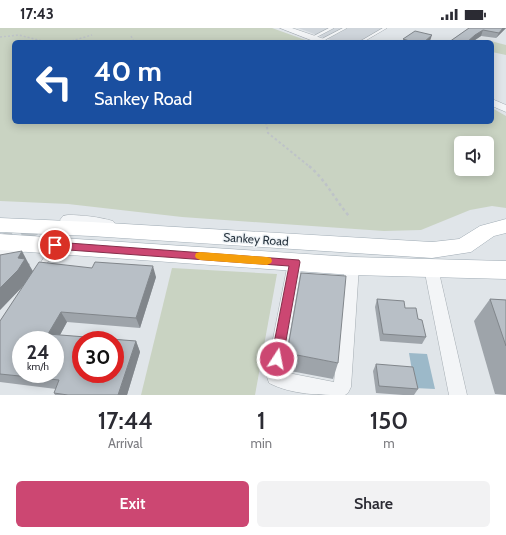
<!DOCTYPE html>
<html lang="en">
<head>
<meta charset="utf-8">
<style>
  body { margin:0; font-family:Cabin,sans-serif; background:#f2f2f3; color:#2b2b33; height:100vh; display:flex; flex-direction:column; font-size:15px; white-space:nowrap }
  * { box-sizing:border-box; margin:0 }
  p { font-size:13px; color:#7c7c81 }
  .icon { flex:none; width:22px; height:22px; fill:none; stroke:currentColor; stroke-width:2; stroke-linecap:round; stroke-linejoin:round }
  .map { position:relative; height:367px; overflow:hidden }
  .sheet { display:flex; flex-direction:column; background:#fff; flex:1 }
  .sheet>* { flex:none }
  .guide { position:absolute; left:12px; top:12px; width:482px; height:84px; border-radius:6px; box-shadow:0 2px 10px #0003; background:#1a4fa0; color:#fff; overflow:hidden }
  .tools { position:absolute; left:454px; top:108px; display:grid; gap:8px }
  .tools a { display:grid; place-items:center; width:40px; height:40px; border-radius:6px; background:#fff; box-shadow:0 2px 10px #0003; font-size:20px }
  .speed { position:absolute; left:12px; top:303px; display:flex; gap:8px; font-size:20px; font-weight:700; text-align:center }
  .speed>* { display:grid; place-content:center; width:52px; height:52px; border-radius:50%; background:#fff; box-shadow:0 2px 10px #0003; line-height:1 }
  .speed small { font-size:10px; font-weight:400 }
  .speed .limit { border:6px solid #d22; background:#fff; color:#111 }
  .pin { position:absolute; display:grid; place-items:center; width:34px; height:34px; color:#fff; margin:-17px; border:2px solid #fff; border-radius:50%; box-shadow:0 1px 4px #0007 }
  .me { position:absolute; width:44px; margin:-22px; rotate:11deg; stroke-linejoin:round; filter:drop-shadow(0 0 3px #0008) }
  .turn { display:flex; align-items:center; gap:14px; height:84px; padding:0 16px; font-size:18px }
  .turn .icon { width:52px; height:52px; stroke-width:2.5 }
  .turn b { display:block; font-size:28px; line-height:34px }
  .eta { display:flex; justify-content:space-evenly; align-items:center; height:68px; text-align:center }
  .eta b { font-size:24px; font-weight:600; line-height:28px }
  .cta { display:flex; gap:8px; margin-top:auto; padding:8px 16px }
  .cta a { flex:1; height:46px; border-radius:6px; background:#cc4772; color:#fff; font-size:16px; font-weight:600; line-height:46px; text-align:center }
  .cta a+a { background:#f2f2f3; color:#2b2b33 }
  .status { display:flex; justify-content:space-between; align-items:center; height:28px; padding:0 20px; background:#fff; direction:ltr }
  .status svg { height:11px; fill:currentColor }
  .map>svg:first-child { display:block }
</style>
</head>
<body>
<div class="status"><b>17:43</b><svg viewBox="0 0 49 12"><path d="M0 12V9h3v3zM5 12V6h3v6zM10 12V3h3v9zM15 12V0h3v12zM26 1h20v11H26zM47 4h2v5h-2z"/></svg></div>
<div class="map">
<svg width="506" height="367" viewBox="0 0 506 367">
  <rect width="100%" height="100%" fill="#e0e5e9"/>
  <path fill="#cfd5db" d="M298,0H383L359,14H336Z"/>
  <g fill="#c9d3c2" fill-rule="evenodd">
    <path d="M0,0H272L311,14H14V94H492V80L506,88V180L492,178L470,182L421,202L384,203L182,189L68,176L0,173ZM461,115H487V141H461Z"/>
    <path d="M487,12L506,17V27L492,24V14H485Z"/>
    <path d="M172,240L277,246L255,367H141Z"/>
  </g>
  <path fill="#9cb9c9" d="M409,325L427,326L435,361L415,360Z"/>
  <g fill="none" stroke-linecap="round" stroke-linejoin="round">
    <path stroke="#bbc2c7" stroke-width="15" stroke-dasharray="15 8" stroke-linecap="butt" d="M0,215L39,198"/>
    <defs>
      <g id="service">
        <path d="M329,0H334L313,11L310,10Z"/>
        <path d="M343,0H347L321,14L318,13Z"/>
        <path d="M383,0H387L363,14H359Z"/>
        <path d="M52,217H56L57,219L42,243L40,244L38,243L37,241L38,239Z"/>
      </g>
      <g id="minor">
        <path d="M295,230L300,231L302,235L283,344L334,354L345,238L347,234L352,233L357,234L359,238L351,359L348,365L345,367C320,367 292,367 269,355L266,346L288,235L290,231Z"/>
        <path d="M431,235L436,236L438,240L467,367H449L424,240L426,236Z"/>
      </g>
      <g id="tertiary">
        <path d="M280,0H292L327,12L328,14H316Z"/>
        <path d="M492,71L506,77V84L492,78Z"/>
        <path d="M68,187C83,187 99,189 113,193L116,197L113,201L108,203L63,196L60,192L63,188Z"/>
        <path d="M26,211L32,213L34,217L32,221L0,232V220Z"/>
      </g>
      <g id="primary">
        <path d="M0,190L91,194L432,214L459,211L480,198L506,191V205L494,208L471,224L432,230L91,208L0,204Z"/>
        <path d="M0,206L352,229L506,233V251L352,247L0,222Z"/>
      </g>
    </defs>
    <use href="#service" stroke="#a5adb3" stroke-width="1"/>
    <use href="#minor" stroke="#a5adb3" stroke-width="1"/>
    <use href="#tertiary" stroke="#a5adb3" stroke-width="1"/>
    <use href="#primary" stroke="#a0acb5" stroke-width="1"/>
    <g stroke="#bec3c8" stroke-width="1.5" stroke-dasharray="2 2" stroke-linecap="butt">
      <path d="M131,8L134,14"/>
      <path d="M0,9L19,7L46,14"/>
      <path d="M68,14L92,7"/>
    </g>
    <path stroke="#bec3c8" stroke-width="2" stroke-dasharray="2.5 2.5" stroke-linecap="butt" d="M266,94L268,105L310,139"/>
    <path stroke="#bec3c8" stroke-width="2.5" stroke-dasharray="3 3" stroke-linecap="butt" d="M309,138C326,152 335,172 349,188"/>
    <use href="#service" fill="#f3f5f7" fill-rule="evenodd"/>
    <use href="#minor" fill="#f3f5f7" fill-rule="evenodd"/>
    <use href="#tertiary" fill="#f3f5f7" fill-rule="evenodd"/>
    <use href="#primary" fill="#fff" fill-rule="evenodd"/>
  </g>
  <g fill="#9ea4aa">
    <path d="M469,0H506L496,10L481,8L472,14H449Z"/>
    <path d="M403,11L430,13V14H403Z"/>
    <path d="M0,227L30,236L29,237L33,243L156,249L140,300L67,294L60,307L136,313L140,324L127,367H55L54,365L56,361L0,354V293L24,257L0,282Z"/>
    <path d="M377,271L405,280L418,291L426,309L422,316L380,313L375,279Z"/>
    <path d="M490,271L506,272V367L495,366L474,293Z"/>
    <path d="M287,325L338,335L333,351L285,342Z"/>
    <path d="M376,336L418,361L414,367H403L376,365L373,343Z"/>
  </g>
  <g fill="#81868b">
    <path d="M503,0H506L496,10L499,5Z"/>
    <path d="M483,2L481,8L472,14H467L475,7Z"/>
    <path d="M432,7L430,13V14H424Z"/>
    <path d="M22,223L33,244L26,255L0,282V260Z"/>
    <path d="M153,238L156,249L140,300L136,290Z"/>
    <path d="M61,284L67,294L55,316L48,306Z"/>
    <path d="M136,313L140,324L127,367H118Z"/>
  </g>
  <g fill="#b8bfc6" stroke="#81868b" fill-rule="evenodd">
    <path d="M469,0H503L499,5L483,2L475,7L467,14H449Z"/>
    <path d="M415,3L432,7L424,14H413L403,11Z"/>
    <path d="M22,223L18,230L25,231L18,242L0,260V227Z"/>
    <path d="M39,234L92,240L95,234L153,238L136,290L61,284L48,306L136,313L118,367H68L54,365L59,352L0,346V293ZM21,312H55V346H21ZM81,312H115V346H81Z"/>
    <path d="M301,245L346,248L338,335L287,325Z"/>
    <path d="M377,271L404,273L405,280H416L418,291L422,292L426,309L383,306Z"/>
    <path d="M490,271L506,272V318Z"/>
    <path d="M376,336L413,339L418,361L379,358Z"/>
  </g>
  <path fill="#cc4772" stroke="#852e4a" d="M55,214L299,232L300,234L282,335L277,337L273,335L271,331L289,238L55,221L52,220L50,217L52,215Z"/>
  <path fill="#f59e0b" d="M200,224L267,229L271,230L272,233L271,235L267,237L200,232L196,230L195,228L196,225Z"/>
  <g text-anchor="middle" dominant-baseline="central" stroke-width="3" stroke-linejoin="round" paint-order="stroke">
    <g font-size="12" fill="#293641" stroke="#f0f4f7">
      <text transform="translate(256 211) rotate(4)">Sankey Road</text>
    </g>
  </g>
</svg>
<div class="tools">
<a><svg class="icon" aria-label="sound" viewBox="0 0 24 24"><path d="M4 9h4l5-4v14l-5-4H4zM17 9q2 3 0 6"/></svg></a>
</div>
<div class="speed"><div>24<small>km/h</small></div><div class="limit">30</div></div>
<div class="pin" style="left:55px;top:217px;background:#d93025"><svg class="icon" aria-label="arrive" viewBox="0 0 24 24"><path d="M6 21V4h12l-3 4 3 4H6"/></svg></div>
<svg class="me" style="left:277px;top:331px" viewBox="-20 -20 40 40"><circle r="17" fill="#cc4772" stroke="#fff" stroke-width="3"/><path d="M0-11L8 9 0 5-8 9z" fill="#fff"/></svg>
<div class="guide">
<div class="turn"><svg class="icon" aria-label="left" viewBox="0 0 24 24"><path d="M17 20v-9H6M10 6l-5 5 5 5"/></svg><div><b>40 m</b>Sankey Road</div></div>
</div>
</div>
<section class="sheet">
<div class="eta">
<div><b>17:44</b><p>Arrival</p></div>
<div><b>1</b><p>min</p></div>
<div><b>150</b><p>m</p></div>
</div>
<div class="cta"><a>Exit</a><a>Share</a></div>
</section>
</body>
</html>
